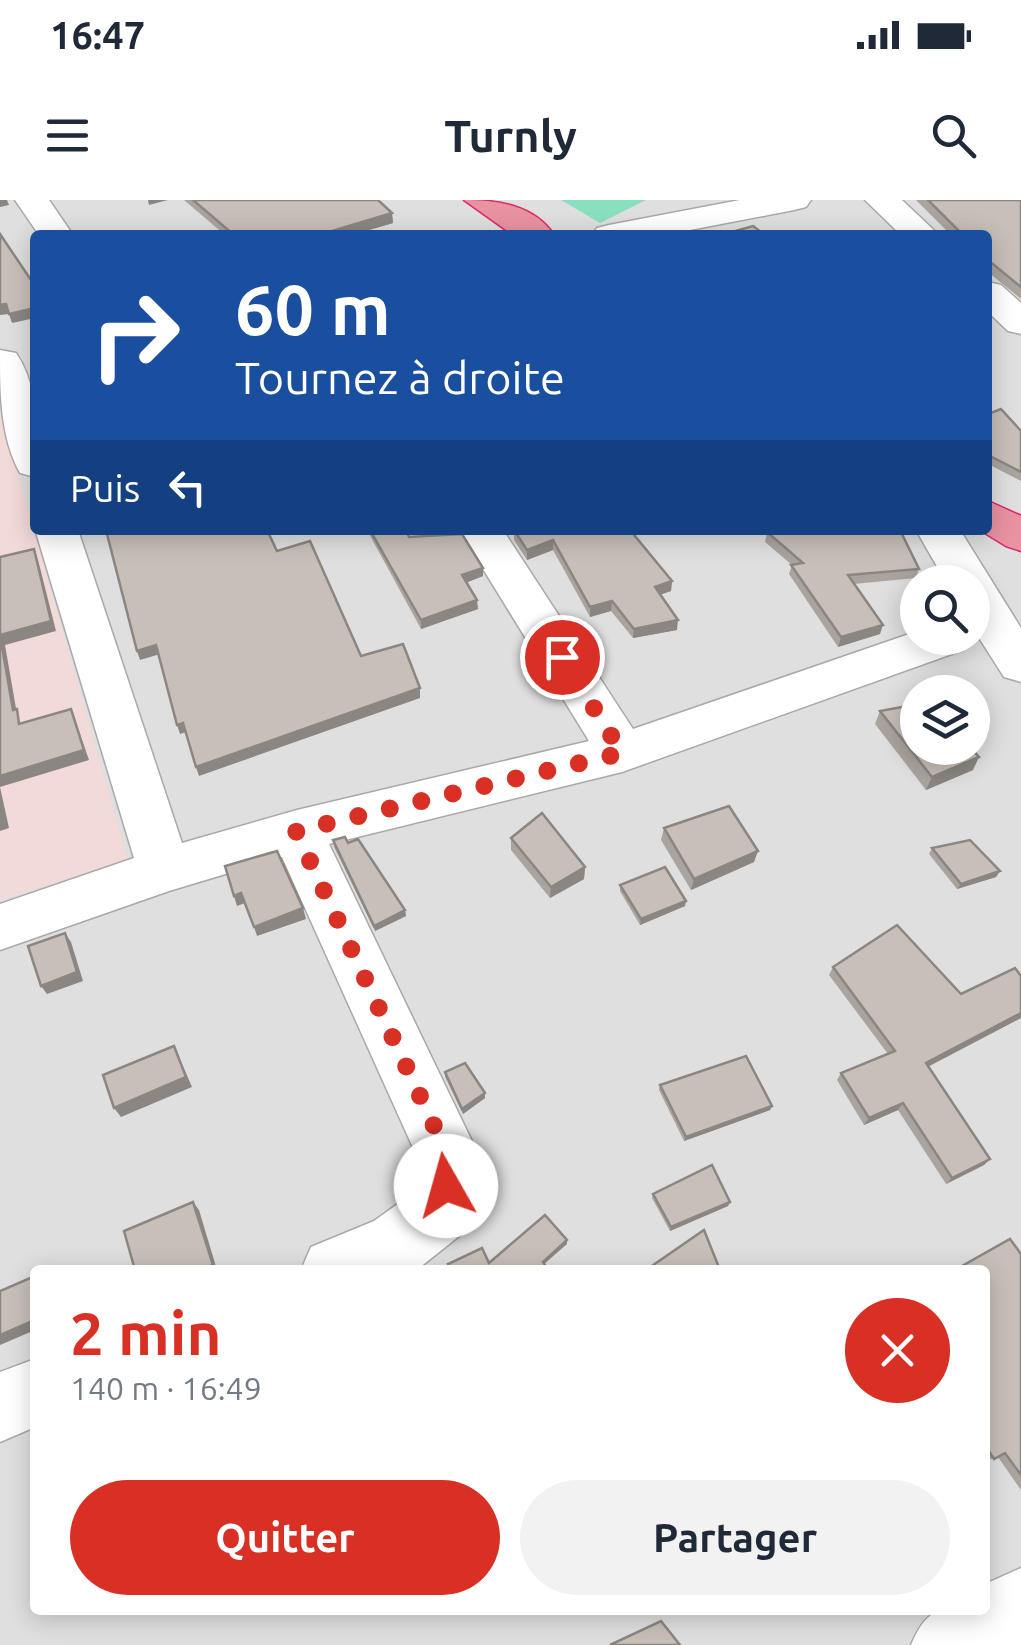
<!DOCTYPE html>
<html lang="fr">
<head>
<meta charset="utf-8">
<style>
  body { margin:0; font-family:Ubuntu,sans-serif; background:#f2f2f3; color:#1f2937; height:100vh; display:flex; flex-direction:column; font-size:38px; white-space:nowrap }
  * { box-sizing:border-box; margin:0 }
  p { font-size:32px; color:#747a83 }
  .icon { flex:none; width:55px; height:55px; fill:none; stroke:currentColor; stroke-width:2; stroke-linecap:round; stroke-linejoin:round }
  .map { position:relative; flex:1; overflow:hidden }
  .panel { position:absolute; left:30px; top:1065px; width:960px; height:350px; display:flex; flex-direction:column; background:#fff; border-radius:10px; box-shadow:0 5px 25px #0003 }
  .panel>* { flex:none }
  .top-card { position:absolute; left:30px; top:30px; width:962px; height:305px; border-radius:10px; box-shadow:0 5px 25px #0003; background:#1a4fa0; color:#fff; overflow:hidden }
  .buttons { position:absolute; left:900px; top:365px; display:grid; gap:20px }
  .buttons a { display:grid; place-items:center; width:90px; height:90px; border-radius:50%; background:#fff; box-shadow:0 5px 25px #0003; font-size:50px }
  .pin { position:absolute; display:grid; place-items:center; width:85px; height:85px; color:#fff; margin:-42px; border:5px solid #fff; border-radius:50%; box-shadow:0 2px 10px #0007 }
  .me { position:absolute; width:110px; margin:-55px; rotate:353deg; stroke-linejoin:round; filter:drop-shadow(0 0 8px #0008) }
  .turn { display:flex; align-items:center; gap:35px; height:210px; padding:0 40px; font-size:45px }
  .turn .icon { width:130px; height:130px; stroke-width:2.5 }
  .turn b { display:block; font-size:70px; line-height:85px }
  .then { display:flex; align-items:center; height:95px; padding:0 40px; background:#0003; gap:20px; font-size:38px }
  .round { display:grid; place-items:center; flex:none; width:105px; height:105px; border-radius:52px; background:#f2f2f3 }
  .headline { display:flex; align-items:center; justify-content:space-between; height:170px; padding:0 40px }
  h1 { font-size:60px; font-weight:700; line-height:75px; color:#d93025 }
  .primary-button { display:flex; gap:20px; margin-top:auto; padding:20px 40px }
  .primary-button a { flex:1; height:115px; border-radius:60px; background:#d93025; color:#fff; font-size:40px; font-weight:700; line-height:115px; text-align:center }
  .primary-button a+a { background:#f2f2f3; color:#1f2937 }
  .status { display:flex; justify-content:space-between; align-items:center; height:70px; padding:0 50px; background:#fff; direction:ltr }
  .status svg { height:28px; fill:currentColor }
  header { display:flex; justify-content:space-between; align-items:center; height:130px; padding:0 40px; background:#fff; font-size:45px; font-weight:700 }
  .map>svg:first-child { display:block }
</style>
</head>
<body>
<div class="status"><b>16:47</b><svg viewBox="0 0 49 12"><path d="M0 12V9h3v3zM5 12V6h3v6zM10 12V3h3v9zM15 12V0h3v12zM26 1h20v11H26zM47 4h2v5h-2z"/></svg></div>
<header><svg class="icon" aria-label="menu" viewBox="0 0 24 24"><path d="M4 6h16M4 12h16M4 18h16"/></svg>Turnly<svg class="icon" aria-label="search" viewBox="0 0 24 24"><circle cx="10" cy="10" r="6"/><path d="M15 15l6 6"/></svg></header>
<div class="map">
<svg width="1021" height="1445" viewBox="0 0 1021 1445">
  <rect width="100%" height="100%" fill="#f2efe9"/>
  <path fill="#e0dfdf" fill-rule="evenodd" d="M0,0H1021V1445H0ZM35,35H988V330H35ZM918,382H972V438H918ZM918,492H972V548H918ZM35,1070H985V1410H35Z"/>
  <path fill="#f2dad9" d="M0,212L128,660L0,700Z"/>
  <path fill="#88e0be" d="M561,0H646L600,23Z"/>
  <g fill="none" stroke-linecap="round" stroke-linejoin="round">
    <defs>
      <g id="minor">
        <path d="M15,0H49L73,35H39Z"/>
        <path d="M740,0H811L806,7L794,10L664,35H592L597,28L609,25Z"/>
        <path d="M865,0H902L939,35H901Z"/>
        <path d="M988,82L1001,85L1021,103V134L1008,131L988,112Z"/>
        <path d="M0,150L16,153C41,189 35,235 35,277L20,273C0,237 0,192 0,150Z"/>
        <path d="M35,329L78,330L182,643L297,610L589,541L459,330H503L633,529L918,431V438H970L963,450L622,572L329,644L481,960L473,1011L463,1033L419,1068L301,1070L311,1047L374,1021L413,993L419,961L282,657L169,691L0,750V704L134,658Z"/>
        <path d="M916,330H960L1021,428V482L1004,477L972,427V382H946Z"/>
        <path d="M35,1159V1227L0,1242V1172Z"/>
        <path d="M1021,1368V1445H911C929,1402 943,1410 985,1410V1384Z"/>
      </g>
      <g id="highway">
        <path d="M464,0C497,0 534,5 554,35H513Z"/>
        <path d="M988,301L1021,316V351L1006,346L980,330H988Z"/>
      </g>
    </defs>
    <use href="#minor" stroke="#a9a9a9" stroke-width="3"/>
    <use href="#highway" stroke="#dc2a67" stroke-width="3"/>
    <use href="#minor" fill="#fff" fill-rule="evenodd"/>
    <use href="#highway" fill="#e892a2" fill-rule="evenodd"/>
  </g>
  <g fill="#aba49e">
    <path d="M184,0H378L392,13L393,23L352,35H225Z"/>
    <path d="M916,0H1021V99L988,72V35H951Z"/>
    <path d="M988,214L1021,231V281L988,264Z"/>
    <path d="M367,330H406L409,337L483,368V376L467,382L478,409L421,429Z"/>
    <path d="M514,330H630L672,381L671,391L660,394L677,430L633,438L611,411L590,417L553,350L527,360L514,340Z"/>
    <path d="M767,332L919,369L916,378L854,384L880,434L838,447L789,374L792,365L765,342Z"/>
    <path d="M880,511L973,570L926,590L875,524Z"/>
    <path d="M664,628L754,662L691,690L661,640Z"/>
    <path d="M511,638L585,667L584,679L550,698L511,650Z"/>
    <path d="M333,640L348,643L405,710L406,716L375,731L334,647Z"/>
    <path d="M932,648L1000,671L996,677L957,689L929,654Z"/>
    <path d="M620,685L686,701L685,706L640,725L620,691Z"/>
    <path d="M833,767L961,794L1021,818L928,867L990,959L984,965L946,984L898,910L864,925L837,880L841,873L888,854L829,775Z"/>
    <path d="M445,872L485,898L463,914L445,877Z"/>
    <path d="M660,885L772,906L770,910L684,941L659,890Z"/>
    <path d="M653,994L728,1006L670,1031L652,998Z"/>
    <path d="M1021,1054V1290L998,1257L985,1261V1070Z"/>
  </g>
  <g fill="#8b8681">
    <path d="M0,0H7L9,5L0,7Z"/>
    <path d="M148,0H168L149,5Z"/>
    <path d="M392,13L393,23L352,35H319Z"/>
    <path d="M6,104L35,108V118L12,123L9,114L0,115V105Z"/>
    <path d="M553,340V350L527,360V350Z"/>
    <path d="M34,349L38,360L56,431L5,445L18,520L13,510L0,435Z"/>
    <path d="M483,368V376L463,384L462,375Z"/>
    <path d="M672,381L671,391L654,397L655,387Z"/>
    <path d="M477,400L478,409L421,429V420Z"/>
    <path d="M612,401L611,411L590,417V407Z"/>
    <path d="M678,420L677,430L633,438L634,429Z"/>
    <path d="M883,425L880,434L838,447L841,437Z"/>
    <path d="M156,445L160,454L140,460L137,451Z"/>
    <path d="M420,488V498L199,576L196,567Z"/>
    <path d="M71,509L89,560L0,587L9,628L0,631V576Z"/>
    <path d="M183,523L186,532L180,534L177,525Z"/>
    <path d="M979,557L973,570L926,590L932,577Z"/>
    <path d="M758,651L754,662L691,690L694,679Z"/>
    <path d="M585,667L584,679L550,698L551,687Z"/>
    <path d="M1000,671L996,677L957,689L961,684Z"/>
    <path d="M241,693L245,703L237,706L234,696Z"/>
    <path d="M686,701L685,706L640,725L641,719Z"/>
    <path d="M303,708L306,719L257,736L254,727Z"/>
    <path d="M405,710L406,716L375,731L374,726Z"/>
    <path d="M65,733L71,742L83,781L47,794L41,786Z"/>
    <path d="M1021,813V818L921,870L926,863Z"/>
    <path d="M174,846L192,887L121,917L114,908Z"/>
    <path d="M485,893V898L463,914L462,909Z"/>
    <path d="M903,903L898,910L864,925L869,918Z"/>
    <path d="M772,906L770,910L684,941L686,937Z"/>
    <path d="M990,959L984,965L946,984L952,978Z"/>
    <path d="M193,1002L199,1010L217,1070H200Z"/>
    <path d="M730,1002L728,1006L670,1031L671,1027Z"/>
    <path d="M567,1040V1044L543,1065V1062Z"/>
    <path d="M35,1120V1130L0,1145V1135Z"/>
  </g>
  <g fill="#c7bfb8" stroke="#8b8681" stroke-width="2.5">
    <path d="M193,0H378L392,13L319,35H234Z"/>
    <path d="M928,0H1021V87L988,60V35H963Z"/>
    <path d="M753,26L765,35H721Z"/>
    <path d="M0,34L35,86V109V108L9,114L6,104L0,105Z"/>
    <path d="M1001,209L1021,231V272L988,255V214Z"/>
    <path d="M106,330H190L192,333L204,330H267L277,351L310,341L361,456L403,444L420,488L196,567L183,523L177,525L156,445L137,451Z"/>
    <path d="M370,330H406L409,337L462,334L483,368L462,375L477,400L421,420Z"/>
    <path d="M514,330H630L672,381L655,387L678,420L634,429L612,401L590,407L553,340L527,350Z"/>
    <path d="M770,330H900L919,369L848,375L883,425L841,437L791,365L803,363L767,332Z"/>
    <path d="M34,349L51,421L0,435L13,510L17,509L19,524L71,509L84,550L0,576V357Z"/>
    <path d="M918,504V548H971L979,557L932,577L880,511Z"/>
    <path d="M729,606L758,651L694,679L664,628Z"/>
    <path d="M542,613L585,667L551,687L511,638Z"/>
    <path d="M345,637L348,643L358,639L405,710L374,726L333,640Z"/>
    <path d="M970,640L1000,671L961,684L932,648Z"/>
    <path d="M277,651L303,708L254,727L241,693L234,696L225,666Z"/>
    <path d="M665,667L686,701L641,719L620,685Z"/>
    <path d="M897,725L961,794L1015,768L1021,776V813L926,863L990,959L952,978L903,903L869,918L841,873L895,851L833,767Z"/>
    <path d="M65,733L77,772L41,786L28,746Z"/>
    <path d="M174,846L186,877L114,908L103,875Z"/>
    <path d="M746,856L772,906L686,937L660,885Z"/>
    <path d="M465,863L485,893L462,909L445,872Z"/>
    <path d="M712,965L730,1002L671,1027L653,994Z"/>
    <path d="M193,1002L213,1065L200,1070H135L124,1031Z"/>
    <path d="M545,1015L567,1040L543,1062L548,1070H451L448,1064L482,1048L489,1063Z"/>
    <path d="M704,1030L720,1070H646Z"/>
    <path d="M1010,1039L1021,1054V1275L1005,1253L994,1259L985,1245V1070H955Z"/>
    <path d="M35,1076V1120L0,1135V1091Z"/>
    <path d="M661,1421L680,1445H610Z"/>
  </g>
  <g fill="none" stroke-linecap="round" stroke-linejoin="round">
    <path stroke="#d93025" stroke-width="18" stroke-dasharray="0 32.4" d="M446,986L450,960L296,631L622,553L562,457"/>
  </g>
</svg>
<div class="buttons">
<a><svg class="icon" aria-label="search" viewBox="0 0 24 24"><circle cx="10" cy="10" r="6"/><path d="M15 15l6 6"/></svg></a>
<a><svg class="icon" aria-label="layers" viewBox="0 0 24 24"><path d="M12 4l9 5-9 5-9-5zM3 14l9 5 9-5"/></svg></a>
</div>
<div class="pin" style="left:562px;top:457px;background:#d93025"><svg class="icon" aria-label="arrive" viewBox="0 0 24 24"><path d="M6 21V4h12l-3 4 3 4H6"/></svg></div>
<svg class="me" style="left:446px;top:986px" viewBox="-20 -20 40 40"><circle r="19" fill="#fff"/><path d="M0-13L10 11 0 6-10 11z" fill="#d93025"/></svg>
<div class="top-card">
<div class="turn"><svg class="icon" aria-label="right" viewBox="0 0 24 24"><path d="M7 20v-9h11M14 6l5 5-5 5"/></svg><div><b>60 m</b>Tournez à droite</div></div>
<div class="then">Puis<svg class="icon" aria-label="left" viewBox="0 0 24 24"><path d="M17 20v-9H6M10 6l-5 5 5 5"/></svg></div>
</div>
<section class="panel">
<div class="headline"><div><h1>2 min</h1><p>140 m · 16:49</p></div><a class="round" style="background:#d93025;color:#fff"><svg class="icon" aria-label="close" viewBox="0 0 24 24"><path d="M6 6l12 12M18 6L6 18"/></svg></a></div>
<div class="primary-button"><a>Quitter</a><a>Partager</a></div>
</section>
</div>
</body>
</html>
